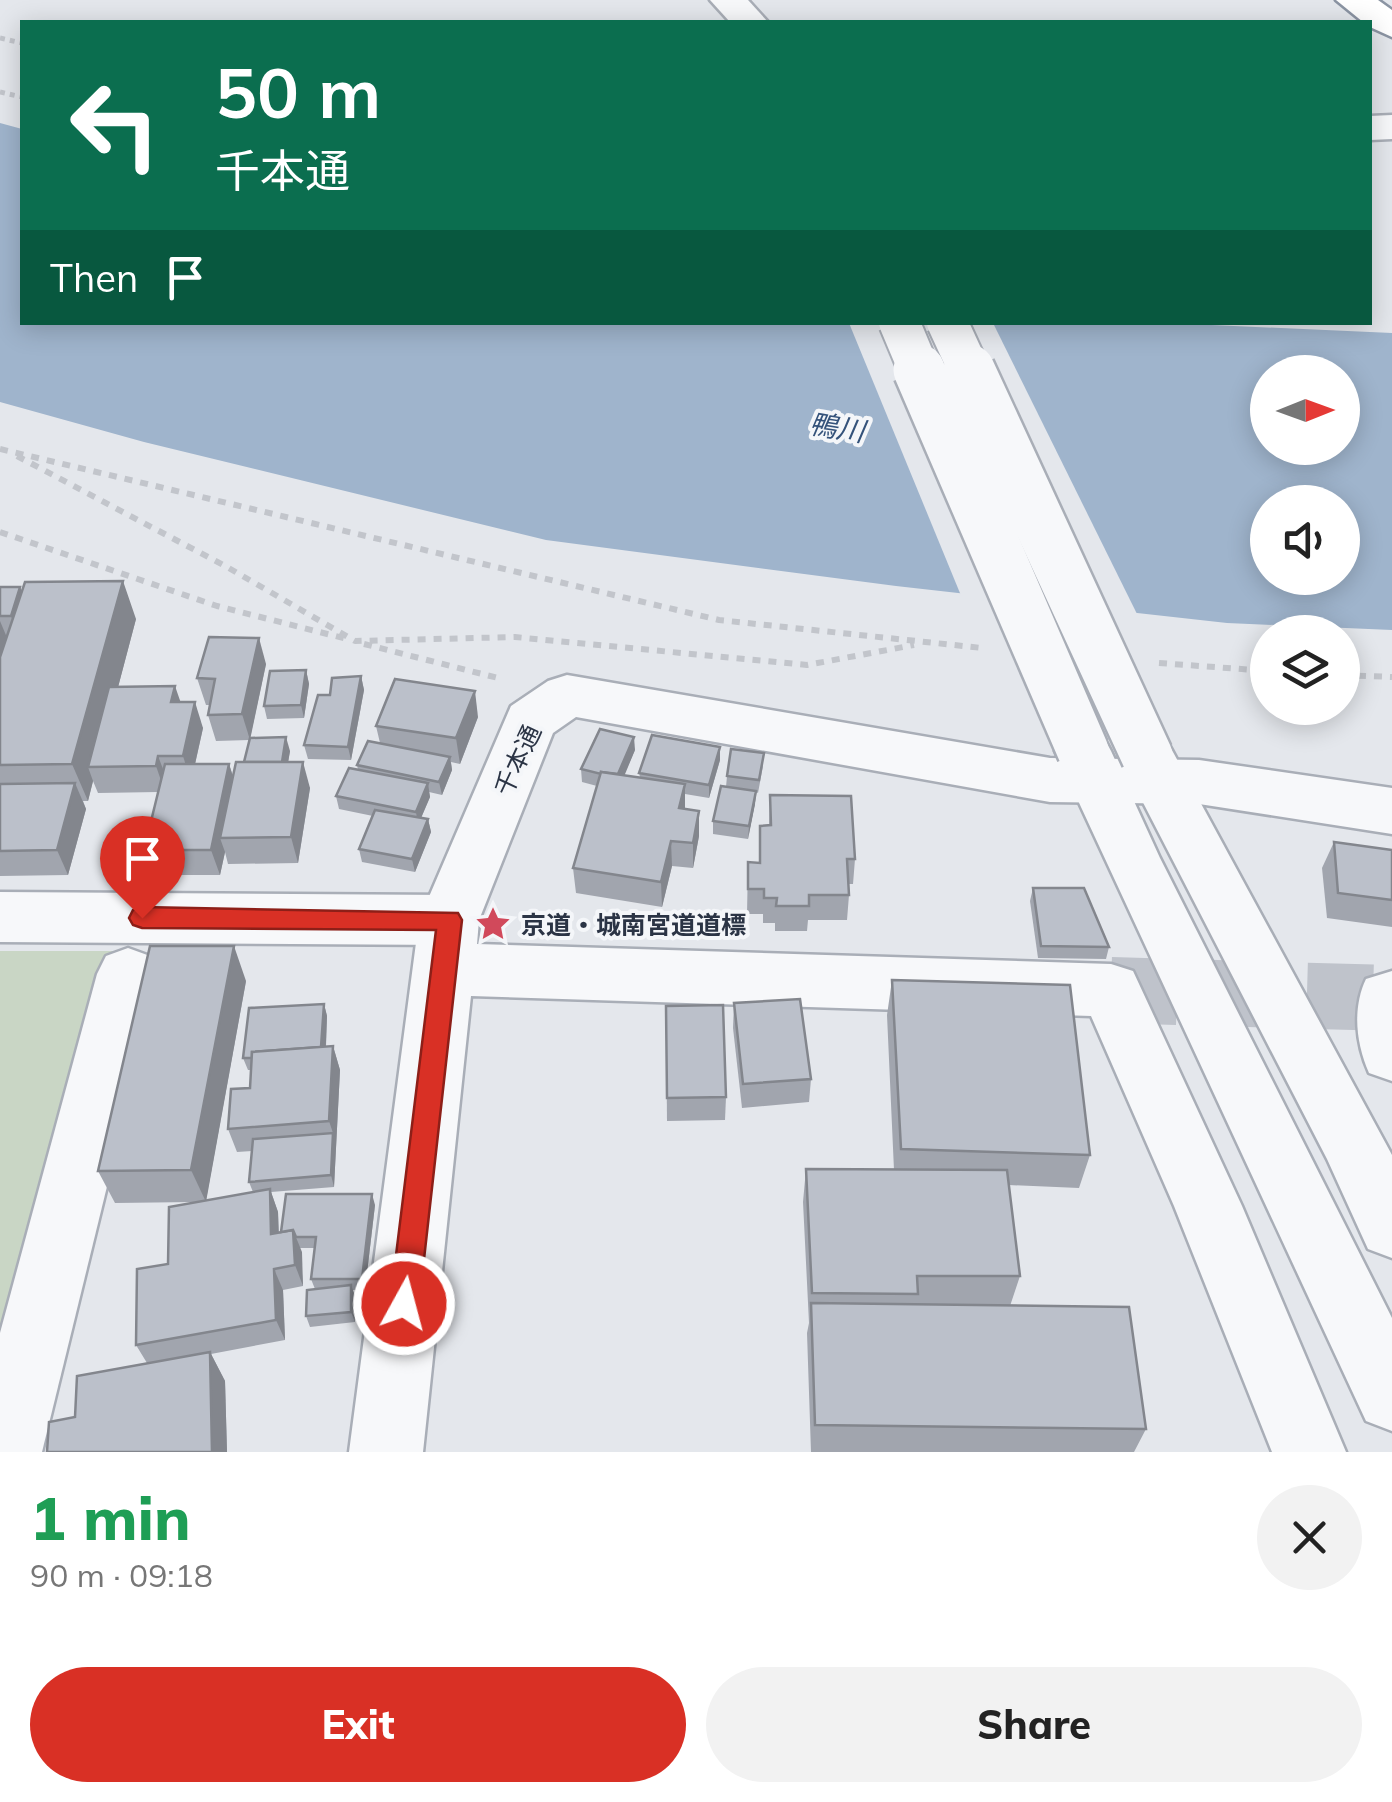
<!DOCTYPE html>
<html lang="en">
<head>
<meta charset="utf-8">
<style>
  body { margin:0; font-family:Mulish,"Noto Sans JP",sans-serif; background:#f2f2f2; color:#222; height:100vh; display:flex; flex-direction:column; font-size:38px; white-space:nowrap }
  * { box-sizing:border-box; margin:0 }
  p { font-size:32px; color:#767676 }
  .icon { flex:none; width:55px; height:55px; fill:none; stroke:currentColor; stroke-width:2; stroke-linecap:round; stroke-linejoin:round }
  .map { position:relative; height:1452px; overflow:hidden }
  .side { display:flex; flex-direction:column; background:#fff; flex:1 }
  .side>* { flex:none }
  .top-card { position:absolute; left:20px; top:20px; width:1352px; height:305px; border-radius:0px; box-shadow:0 5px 25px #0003; background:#0b6e4f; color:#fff; overflow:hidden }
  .needle { width:65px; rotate:89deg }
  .tools { position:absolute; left:1250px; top:355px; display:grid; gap:20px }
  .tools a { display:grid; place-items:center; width:110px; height:110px; border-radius:50%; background:#fff; box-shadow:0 5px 25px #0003; font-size:50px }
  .pin { position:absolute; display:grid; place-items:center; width:85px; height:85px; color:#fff; margin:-102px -42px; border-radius:50% 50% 50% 0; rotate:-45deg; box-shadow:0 0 10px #0007 }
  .pin .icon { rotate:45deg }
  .me { position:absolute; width:110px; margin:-55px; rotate:7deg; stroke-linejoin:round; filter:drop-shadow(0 0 8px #0008) }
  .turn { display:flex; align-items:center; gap:35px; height:210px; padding:0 30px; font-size:45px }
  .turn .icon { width:130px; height:130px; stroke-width:2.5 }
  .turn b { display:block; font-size:70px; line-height:85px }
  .then { display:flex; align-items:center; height:95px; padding:0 30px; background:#0003; gap:20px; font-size:38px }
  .round { display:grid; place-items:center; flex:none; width:105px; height:105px; border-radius:52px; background:#f2f2f2 }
  .overview { display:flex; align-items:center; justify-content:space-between; height:170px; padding:0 30px }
  h1 { font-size:60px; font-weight:800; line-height:75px; color:#1e9e55 }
  .primary-button { display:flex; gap:20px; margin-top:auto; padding:20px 30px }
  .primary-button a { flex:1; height:115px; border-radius:60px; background:#d93025; color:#fff; font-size:40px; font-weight:800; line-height:115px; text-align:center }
  .primary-button a+a { background:#f2f2f2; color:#222 }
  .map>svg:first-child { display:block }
</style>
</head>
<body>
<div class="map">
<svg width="1392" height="1452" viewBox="0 0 1392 1452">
  <rect width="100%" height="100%" fill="#e4e7ec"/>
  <path fill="#c9d6c5" d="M0,951H117L0,1399Z"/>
  <path fill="#9fb4cc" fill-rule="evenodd" d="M0,123L22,129V322H1146L1392,333V630L1227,623L896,586L546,540L144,442L0,402ZM1268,372H1342V448H1268ZM1268,502H1342V578H1268Z"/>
  <path fill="#e4e7ec" d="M849,323H993L1139,618L962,598Z"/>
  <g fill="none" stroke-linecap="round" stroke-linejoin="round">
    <path stroke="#bfc3cb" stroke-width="66" stroke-dasharray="66 32" stroke-linecap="butt" d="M1111,990L1388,998"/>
    <defs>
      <g id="minor">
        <path d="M1392,115V139L1370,140V116Z"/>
        <path d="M567,675L1050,758L1199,760L1392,788V834L1199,804L1050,802L576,717L553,733L479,920L477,944L1111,964L1133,971L1242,1206L1346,1452H1272L1174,1206L1091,1016L471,996L423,1452H349L419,920L511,706L548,681Z"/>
        <path d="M128,948L150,956L159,974L42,1452H0V1333L97,974L106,956Z"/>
        <path d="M1392,971V1081L1369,1073C1356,1044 1352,1008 1366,979Z"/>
      </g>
      <g id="tertiary">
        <path d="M710,0H748L768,22H730Z"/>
        <path d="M1083,730L1103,736L1111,751L1160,858L1392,1318V1431L1366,1421L1055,751L1063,736Z"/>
        <path d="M1147,735L1167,741L1392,1155V1258L1368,1249L1327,1159L1119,756L1127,741Z"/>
        <path d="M0,892L449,895L470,902L479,920L470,938L449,945L0,942Z"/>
      </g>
      <path id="motorway" d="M1336,0H1378L1392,10V37L1370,27V22H1363Z"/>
    </defs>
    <use href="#minor" stroke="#a9aeb7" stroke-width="5"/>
    <use href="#tertiary" stroke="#a9aeb7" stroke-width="5"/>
    <use href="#motorway" stroke="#8b94a3" stroke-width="5"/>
    <g stroke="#c2c5cb" stroke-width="5" stroke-dasharray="5 5" stroke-linecap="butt">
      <path d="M0,38L22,43"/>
      <path d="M0,92L22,97"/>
    </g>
    <g stroke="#c2c5cb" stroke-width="6" stroke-dasharray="8 8" stroke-linecap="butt">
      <path d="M0,449L719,620L982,648"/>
      <path d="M17,456L227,567L355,641L515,637L807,665L914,645"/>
      <path d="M0,532L217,606L347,639"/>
      <path d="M364,644L502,679"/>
      <path d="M1159,663L1268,671"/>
      <path d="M1342,675L1392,677"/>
    </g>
    <use href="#minor" fill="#f7f8fa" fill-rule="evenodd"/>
    <use href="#tertiary" fill="#f7f8fa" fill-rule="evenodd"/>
    <use href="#motorway" fill="#fff" fill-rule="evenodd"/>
    <defs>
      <g id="tertiary-bridge-far1">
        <path d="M899,322L920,372"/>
        <path d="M947,322L970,372"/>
      </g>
      <g id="tertiary-bridge">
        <path d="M919,370L1083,751"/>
        <path d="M969,370L1147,756"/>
      </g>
    </defs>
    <use href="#tertiary-bridge-far1" stroke="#a9aeb7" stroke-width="44" stroke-linecap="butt"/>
    <use href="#tertiary-bridge" stroke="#a9aeb7" stroke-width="56" stroke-linecap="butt"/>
    <use href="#tertiary-bridge-far1" stroke="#f7f8fa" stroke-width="40"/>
    <use href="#tertiary-bridge" stroke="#f7f8fa" stroke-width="51"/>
  </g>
  <g fill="#a1a5ae">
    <path d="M0,587L22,591L136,619L118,687L180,702L203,728L195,764H229L233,776L244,762L249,740L216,741L208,715L210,705H206L197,678L266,664L250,738L290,751L288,762L310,788L298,863L228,864L225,852L220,875H154L144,850L158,792L98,793L93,781L88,801H83L86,809L68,875L0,876Z"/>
    <path d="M306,670L309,684L304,718L267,719L264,706Z"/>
    <path d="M361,676L364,690L351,760L308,759L304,745Z"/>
    <path d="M478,717L460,764L451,762L452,770L442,795L429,792L430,797L421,818L428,819L431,832L415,872L362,862L359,849L373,816L339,809L336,796L358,770L357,765L380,743L376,726Z"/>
    <path d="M720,747V760L709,798L685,794V809L699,836L693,868L672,866L662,907L576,893L573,868L597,786L582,782L581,769L635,750L624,775L640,777L639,773Z"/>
    <path d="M763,766L758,793L756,792L755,804L748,839L713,834V821L726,787L727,776Z"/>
    <path d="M770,795L855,859L853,884H849V895L847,920H808L807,931H775V923H763V914H747L748,862L759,863L760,826L769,825Z"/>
    <path d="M1334,842L1392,850V927L1327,918L1322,868Z"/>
    <path d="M1033,888L1109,947L1106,959L1038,958L1030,901Z"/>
    <path d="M892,980L1090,1155L1079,1188L1009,1185L1020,1276L1010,1306L1146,1429L1134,1452H811L807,1333L809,1323L803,1202L806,1169L894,1170L887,1015Z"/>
    <path d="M246,981L206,1200L253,1192L249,1182L252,1151L237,1152L228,1129L250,1088L251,1070H248L243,1058L324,1004L327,1016L326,1047L333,1046L340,1070L334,1187L271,1192L278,1212L279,1232L375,1205L365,1290H352L355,1296V1322L310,1327L306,1316L315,1289L311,1279L315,1248H300L303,1286L283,1290L285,1340L211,1354L225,1381L227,1452H47L75,1417L147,1363L136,1345L194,1202L115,1203L98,1171Z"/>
    <path d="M734,1003L811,1079L809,1102L742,1108L733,1028Z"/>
    <path d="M666,1006L726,1097L725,1120L667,1121Z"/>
  </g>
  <g fill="#83868d">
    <path d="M123,581L136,619L97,767H88L93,781L88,801L72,764Z"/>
    <path d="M20,587L26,600L16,629L11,616Z"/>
    <path d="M0,621L8,640L0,665Z"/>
    <path d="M259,638L266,664L250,740L242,714Z"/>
    <path d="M306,670L309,684L304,718L301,705Z"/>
    <path d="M361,676L364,690L351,760L348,747Z"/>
    <path d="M175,686L184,712L171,702Z"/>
    <path d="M475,691L478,717L460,764L456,738Z"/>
    <path d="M195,702L203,728L191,782L183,756Z"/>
    <path d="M286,737L290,751L285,781L281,768Z"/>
    <path d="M634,737L635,750L618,791L617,777Z"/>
    <path d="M720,747V760L709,798V785Z"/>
    <path d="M158,756L168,782L165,792L156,766Z"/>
    <path d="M450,757L452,770L442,795L439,782Z"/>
    <path d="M303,762L310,788L298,863L291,837Z"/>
    <path d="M229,764L237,790L220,838L225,852L220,875L211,850Z"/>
    <path d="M75,783L86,809L68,875L57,850Z"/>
    <path d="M428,783L430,797L418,825L416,812Z"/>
    <path d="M685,784V810L679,808Z"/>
    <path d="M756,791L755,804L748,839L749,826Z"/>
    <path d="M699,811V836L693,868V843Z"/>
    <path d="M428,819L431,832L415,872L412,859Z"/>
    <path d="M671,841L672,866L662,907L661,882Z"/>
    <path d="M234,946L246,981L206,1202L191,1170Z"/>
    <path d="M324,1004L327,1016L325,1066L321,1054Z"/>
    <path d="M333,1046L340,1070L334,1187L331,1175L333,1133L329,1121Z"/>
    <path d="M270,1189L278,1212L279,1255L271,1234Z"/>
    <path d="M372,1194L375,1205L365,1290L362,1279Z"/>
    <path d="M293,1230L302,1252L303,1286L295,1265Z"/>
    <path d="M274,1269L283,1290L285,1340L276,1320Z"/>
    <path d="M351,1285L355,1296V1322L351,1312Z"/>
    <path d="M210,1352L225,1381L227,1452H212Z"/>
  </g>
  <g fill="#bbc0ca" stroke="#83868d" stroke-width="2.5">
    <path d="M123,581L72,764L0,765V657L25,582Z"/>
    <path d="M0,587H20L11,616H0Z"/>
    <path d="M209,637L259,638L242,714L208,715L215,679L197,678Z"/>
    <path d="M306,670L301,705L264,706L270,671Z"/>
    <path d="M361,676L348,747L304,745L318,695H330L332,678Z"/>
    <path d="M395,679L475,691L456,738L376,726Z"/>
    <path d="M175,686L171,702H195L183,756H158L156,766L88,767L109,687Z"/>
    <path d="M600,729L634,737L618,774L601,772V774L581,769Z"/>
    <path d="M652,735L720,747L709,785L639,773Z"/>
    <path d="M286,737L282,762H244L250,738Z"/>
    <path d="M368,741L450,757L439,782L357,765Z"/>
    <path d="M731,749L764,753L759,780L727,776Z"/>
    <path d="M236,762H303L291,837L220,838Z"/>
    <path d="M165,764H229L211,850H144Z"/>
    <path d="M349,768L428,783L416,812L336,796Z"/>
    <path d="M601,772L685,784L679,808L699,811L693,843L671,841L661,882L573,868Z"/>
    <path d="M75,783L57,850L0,851V784Z"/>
    <path d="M721,786L756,791L749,826L713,821Z"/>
    <path d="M770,795L851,796L855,859H847L849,895H809V906H776L777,898H764V889H748V862L760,863V826L771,825Z"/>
    <path d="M375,810L428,819L412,859L359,849Z"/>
    <path d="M1334,842L1392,850V900L1338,893Z"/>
    <path d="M1033,888H1084L1109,947L1041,946Z"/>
    <path d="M150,946H234L191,1170L98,1171Z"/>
    <path d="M892,980L1070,985L1090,1155L901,1149Z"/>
    <path d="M800,999L811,1079L743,1084L734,1003Z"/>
    <path d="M324,1004L321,1047L252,1052V1058H243L249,1008Z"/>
    <path d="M723,1005L726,1097L667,1098L666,1006Z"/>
    <path d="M333,1046L329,1121L228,1129L231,1089L250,1088L252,1052Z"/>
    <path d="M333,1133L331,1175L249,1182L253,1139Z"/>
    <path d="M806,1169L1007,1170L1020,1276H917L918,1294L812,1293Z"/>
    <path d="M270,1189L271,1234L293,1230L295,1265L274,1269L276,1320L136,1345L137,1269L168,1264L169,1207Z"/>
    <path d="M286,1194H372L362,1279H311L316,1237H296L293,1230L281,1232Z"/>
    <path d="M351,1285V1312L306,1316L307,1290Z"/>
    <path d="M811,1303L1129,1307L1146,1429L815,1425Z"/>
    <path d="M210,1352L212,1452H47L49,1422L75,1417L77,1376Z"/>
  </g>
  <path fill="#d93025" stroke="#8d1f18" stroke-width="2.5" d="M142,907L458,913L462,920L419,1304L415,1313L404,1318L394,1313L390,1304L436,930L142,928L133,925L129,918L133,910Z"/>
  <defs>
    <symbol id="sight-bare" viewBox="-9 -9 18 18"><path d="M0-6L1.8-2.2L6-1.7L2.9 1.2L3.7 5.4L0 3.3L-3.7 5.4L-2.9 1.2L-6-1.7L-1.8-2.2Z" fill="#d1495b" stroke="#f4f6f9" stroke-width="2.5" paint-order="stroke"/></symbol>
  </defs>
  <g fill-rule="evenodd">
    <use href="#sight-bare" x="468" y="899" width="50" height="50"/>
  </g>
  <g text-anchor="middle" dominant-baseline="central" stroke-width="8" stroke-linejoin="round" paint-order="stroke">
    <g font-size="25" fill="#2b3445" stroke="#f4f6f9">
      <text transform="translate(517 760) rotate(-65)">千本通</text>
    </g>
    <g font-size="25" font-weight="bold" fill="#2b3445" stroke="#f4f6f9" text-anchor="start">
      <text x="521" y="924">京道・城南宮道道標</text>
    </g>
    <g font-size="28" font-style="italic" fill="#34527a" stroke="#f4f6f9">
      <text transform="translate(837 427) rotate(9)">鴨川</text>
    </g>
  </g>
</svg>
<div class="tools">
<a><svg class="needle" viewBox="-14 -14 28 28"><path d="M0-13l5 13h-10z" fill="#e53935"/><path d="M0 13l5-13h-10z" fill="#767676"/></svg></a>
<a><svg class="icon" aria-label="sound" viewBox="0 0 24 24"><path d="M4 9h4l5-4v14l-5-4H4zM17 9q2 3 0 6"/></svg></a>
<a><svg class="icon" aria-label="layers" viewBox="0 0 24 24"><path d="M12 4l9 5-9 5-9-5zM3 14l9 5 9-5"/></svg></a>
</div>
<div class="pin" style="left:142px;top:918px;background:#d93025"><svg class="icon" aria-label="arrive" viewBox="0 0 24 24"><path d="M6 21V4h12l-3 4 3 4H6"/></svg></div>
<svg class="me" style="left:404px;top:1304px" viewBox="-20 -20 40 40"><circle r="17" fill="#d93025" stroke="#fff" stroke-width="3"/><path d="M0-11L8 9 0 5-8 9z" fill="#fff"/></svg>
<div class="top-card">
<div class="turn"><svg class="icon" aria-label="left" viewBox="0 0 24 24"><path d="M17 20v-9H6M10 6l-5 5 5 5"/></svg><div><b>50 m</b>千本通</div></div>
<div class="then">Then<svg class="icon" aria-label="arrive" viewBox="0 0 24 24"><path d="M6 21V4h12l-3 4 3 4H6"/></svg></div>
</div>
</div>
<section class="side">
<div class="overview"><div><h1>1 min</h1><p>90 m · 09:18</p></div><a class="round"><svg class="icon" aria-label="close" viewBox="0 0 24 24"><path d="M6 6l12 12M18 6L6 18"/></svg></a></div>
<div class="primary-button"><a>Exit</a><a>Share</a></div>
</section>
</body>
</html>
